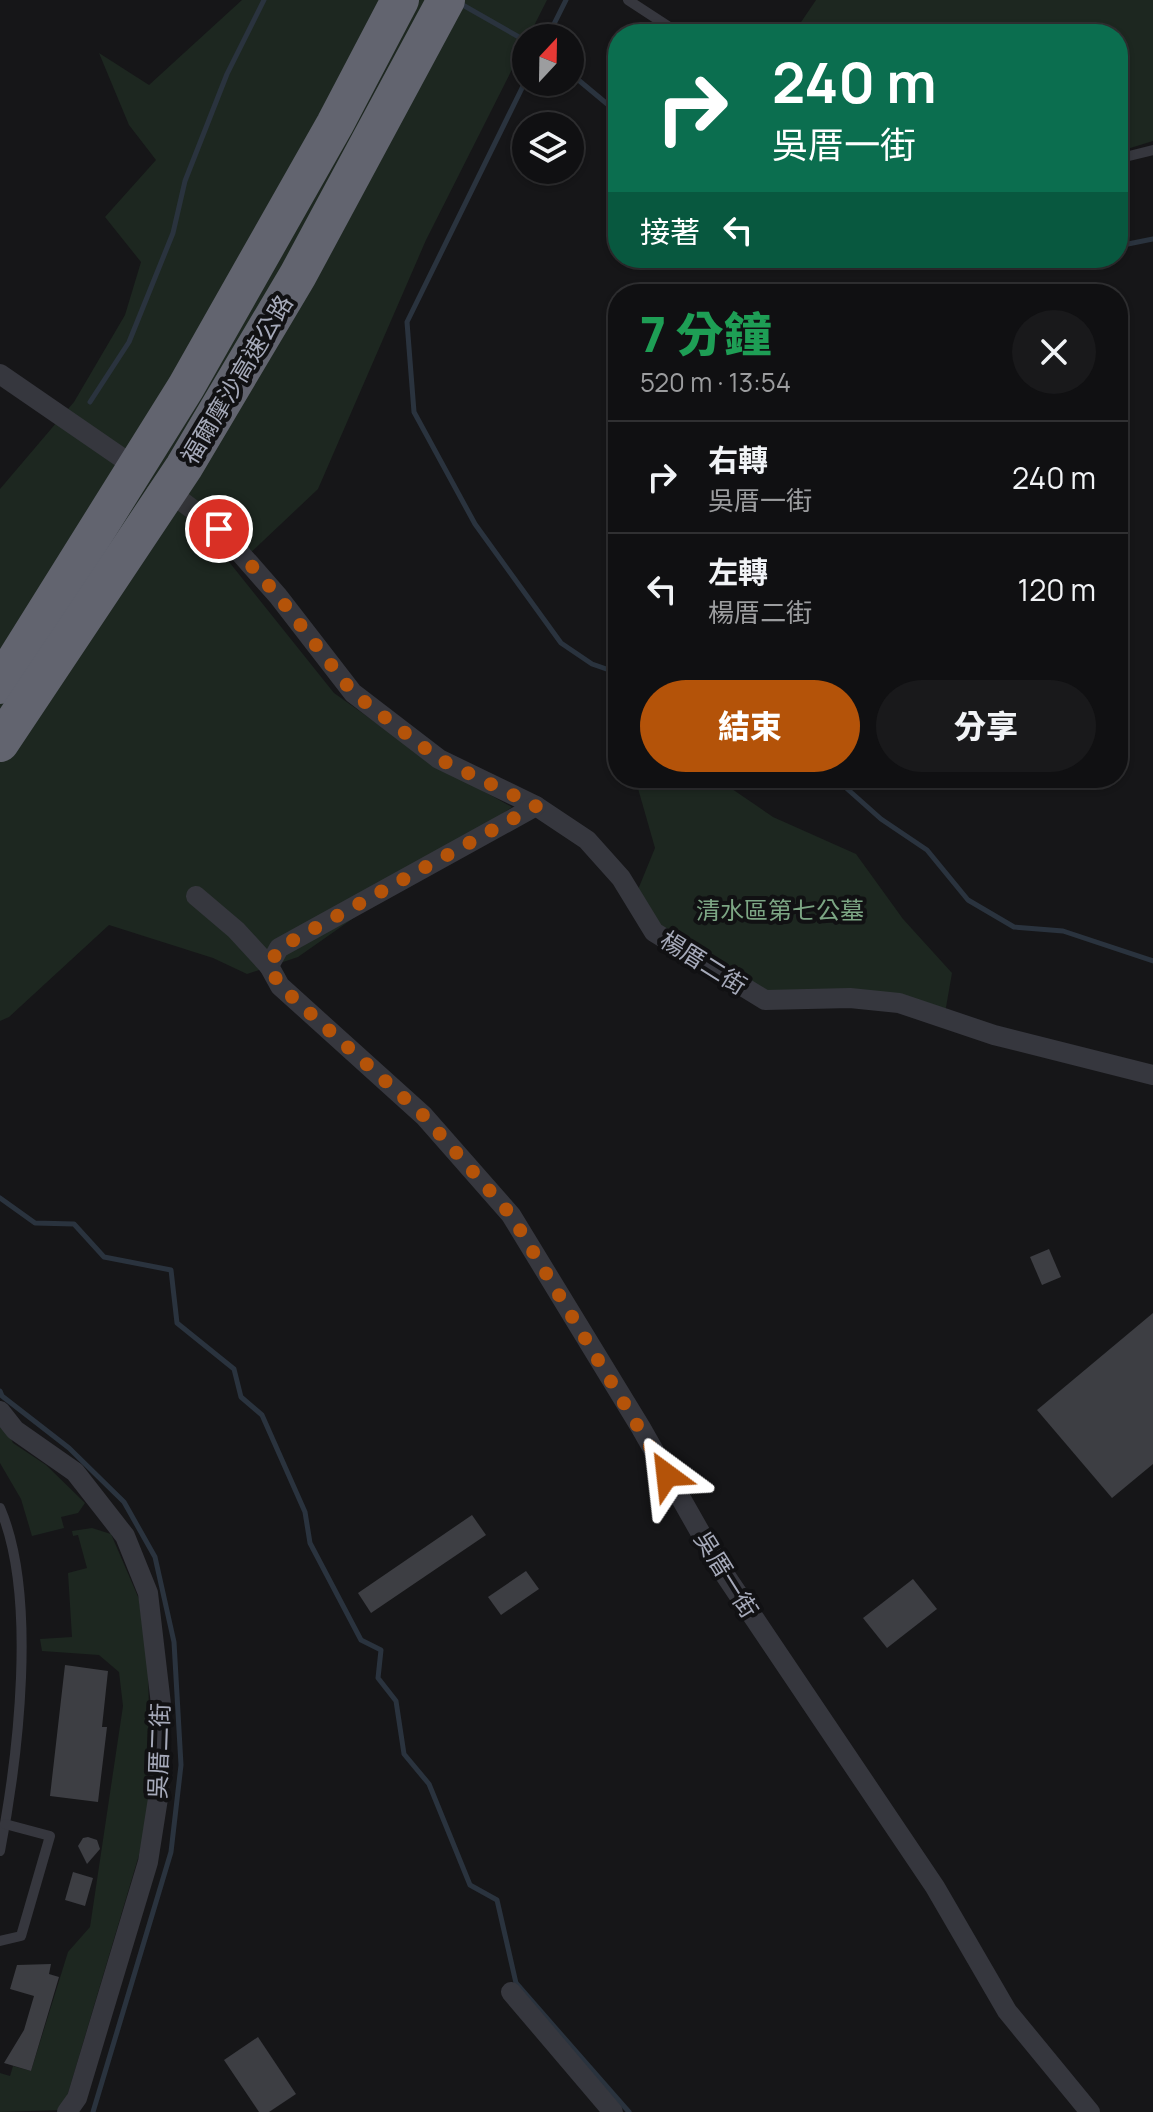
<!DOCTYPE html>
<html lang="zh-TW">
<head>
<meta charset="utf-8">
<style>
  body { margin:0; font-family:Manrope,"Noto Sans TC",sans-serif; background:#19191b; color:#f1f3f6; height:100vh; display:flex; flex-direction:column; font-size:30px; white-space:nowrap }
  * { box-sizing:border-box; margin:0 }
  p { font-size:26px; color:#9c9d9f }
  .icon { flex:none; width:44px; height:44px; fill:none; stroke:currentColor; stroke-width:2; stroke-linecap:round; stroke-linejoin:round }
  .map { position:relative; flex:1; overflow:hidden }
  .panel { position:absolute; left:608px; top:284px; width:520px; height:504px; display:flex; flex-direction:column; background:#101012; border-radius:32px; box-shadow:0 2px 6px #0004,0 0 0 2px #303032 }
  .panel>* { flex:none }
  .banner { position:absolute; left:608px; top:24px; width:520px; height:244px; border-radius:32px; box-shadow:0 2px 6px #0004,0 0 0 2px #303032; background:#0b6e4f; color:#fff; overflow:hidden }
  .needle { width:52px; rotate:22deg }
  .controls { position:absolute; left:512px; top:24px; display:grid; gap:16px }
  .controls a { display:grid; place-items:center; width:72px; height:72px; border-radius:50%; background:#101012; box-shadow:0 2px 6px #0004,0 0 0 2px #303032; font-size:40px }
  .pin { position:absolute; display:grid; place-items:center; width:68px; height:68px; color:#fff; margin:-34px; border:4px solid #fff; border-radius:50%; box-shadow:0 2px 8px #0007 }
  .me { position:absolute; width:88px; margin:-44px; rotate:330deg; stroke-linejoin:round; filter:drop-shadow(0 0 6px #0008) }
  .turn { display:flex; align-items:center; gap:28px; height:168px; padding:0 32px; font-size:36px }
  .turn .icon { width:104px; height:104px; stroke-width:2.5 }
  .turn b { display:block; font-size:56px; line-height:68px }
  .then { display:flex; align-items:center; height:76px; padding:0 32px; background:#0003; gap:16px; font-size:30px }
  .round { display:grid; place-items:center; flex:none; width:84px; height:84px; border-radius:42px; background:#19191b }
  .overview { display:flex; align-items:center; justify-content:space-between; height:136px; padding:0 32px }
  h1 { font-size:48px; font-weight:800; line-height:60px; color:#1e9e55 }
  .cta { display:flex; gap:16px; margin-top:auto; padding:16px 32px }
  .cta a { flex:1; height:92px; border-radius:48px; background:#b45309; color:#fff; font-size:32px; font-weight:800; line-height:92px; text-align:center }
  .cta a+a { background:#19191b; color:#f1f3f6 }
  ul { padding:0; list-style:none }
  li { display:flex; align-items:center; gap:24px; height:112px; padding:0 32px; border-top:2px solid #303032 }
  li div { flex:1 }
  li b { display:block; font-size:30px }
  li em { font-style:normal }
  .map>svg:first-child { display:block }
</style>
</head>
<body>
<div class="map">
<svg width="1153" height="2112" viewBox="0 0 1153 2112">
  <rect width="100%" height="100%" fill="#161618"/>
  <g fill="#1d2720">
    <path d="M242,0H547L426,240L318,489L245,558H226L334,693L430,761L512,807L298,957L247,974L213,958L109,925L9,1017L0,1021V489L74,402L125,315L141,262L105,217L156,160L129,125L99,53L149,85Z"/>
    <path d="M816,0H1153V141L1127,149L1118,146V34H793Z"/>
    <path d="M635,778H716L773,817L856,854L903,919L952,973L945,1013L759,992L663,929L637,892L655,848Z"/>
    <path d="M0,1414L13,1443L46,1465L85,1503L78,1513L61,1517L64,1528L32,1536L21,1499L0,1463Z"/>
    <path d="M92,1528L111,1534L139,1599L148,1670L151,1797L139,1855L63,2110L0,2112V2073L10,2076L13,2066L31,2071L68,1952L90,1927L123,1706L119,1672L99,1655L42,1651L40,1639L72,1637L68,1573L87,1568L78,1535L73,1536L72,1531Z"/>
  </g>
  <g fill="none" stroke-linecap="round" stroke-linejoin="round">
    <g stroke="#2a333e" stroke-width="5">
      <path d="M461,4L526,41"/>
      <path d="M547,38L566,0"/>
      <path d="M570,73L618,113"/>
      <path d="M526,80L407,322L414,412L475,524L561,643L592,664L618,673"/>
      <path d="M1118,246L1153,239"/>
      <path d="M90,402L129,342L173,233L185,181L227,74L264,0"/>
      <path d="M835,778L881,819L927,850L968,900L1014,927L1063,931L1153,961"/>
      <path d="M0,1198L35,1223L74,1224L104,1257L171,1270L177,1323L234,1369L241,1397L262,1415L305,1512L310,1543L361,1640L381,1650L378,1678L396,1701L404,1754L429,1784L470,1885L497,1900L516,1983L629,2112"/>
      <path d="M0,1391L2,1396L69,1448L124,1502L155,1557L174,1642L181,1765L171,1852L93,2112"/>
    </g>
  </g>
  <g fill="#3d3e43">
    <path d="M1049,1249L1061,1277L1042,1285L1030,1257Z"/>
    <path d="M1153,1313V1464L1112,1498L1037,1410Z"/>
    <path d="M472,1515L486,1535L371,1613L358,1593Z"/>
    <path d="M526,1571L539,1589L501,1615L488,1597Z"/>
    <path d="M913,1579L937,1609L887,1648L863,1618Z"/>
    <path d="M65,1665L108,1671L102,1727H107L98,1802L50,1796Z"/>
    <path d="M88,1837L97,1840L100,1849L87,1864L78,1846L83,1838Z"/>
    <path d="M73,1872L93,1878L85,1906L65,1900Z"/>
    <path d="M51,1964L49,1974L59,1977L31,2071L4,2063L24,2030L34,1996L10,1989L17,1965Z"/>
    <path d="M258,2037L296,2094L269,2112H259L224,2060Z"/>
  </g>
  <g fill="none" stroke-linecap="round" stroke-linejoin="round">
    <path stroke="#333438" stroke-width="20" stroke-dasharray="20 10" stroke-linecap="butt" d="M129,462L219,529"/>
    <g stroke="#36373e" stroke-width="10">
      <path d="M628,0L680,34"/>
      <path d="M1118,156H1129L1153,150"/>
      <path d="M0,1508C38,1596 18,1758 0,1851"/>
      <path d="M0,1941L21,1936L50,1836L5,1824"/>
    </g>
    <g stroke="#36373e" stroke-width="20">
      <path d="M0,374L122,458"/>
      <path d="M219,529L278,596L353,693L439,759L536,806L587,840L621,878L654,932L765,1000L850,998L899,1003L994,1035L1153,1075"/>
      <path d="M536,806L279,948L269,966L280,986L424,1116L511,1215L641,1428L721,1569L935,1887L1007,2011L1090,2112"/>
      <path d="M196,896L236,930L269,966"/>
      <path d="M0,1411L15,1430L75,1472L125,1536L148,1593L162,1713L159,1792L148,1862L77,2098L67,2112"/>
      <path d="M511,1992L613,2112"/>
    </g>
    <g stroke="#62646f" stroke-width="38">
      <path d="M0,685L186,387L335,124L400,0"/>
      <path d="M0,743L184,467L298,275L446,0"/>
    </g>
  </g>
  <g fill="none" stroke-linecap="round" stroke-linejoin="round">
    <path stroke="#b45309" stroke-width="14" stroke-dasharray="0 25.2" d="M219,529L278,596L353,693L439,759L536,806L279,948L269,966L280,986L424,1116L511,1215L667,1475"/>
  </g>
  <g text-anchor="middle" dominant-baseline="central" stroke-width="8" stroke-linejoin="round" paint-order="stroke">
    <g font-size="24" fill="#a6aaba" stroke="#111113">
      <text transform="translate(236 379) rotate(-59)">福爾摩沙高速公路</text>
      <text transform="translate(704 962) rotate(32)">楊厝二街</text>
      <text transform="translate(727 1574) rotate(58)">吳厝一街</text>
      <text transform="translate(158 1751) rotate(-88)">吳厝二街</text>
    </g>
    <g font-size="24" fill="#7ca684" stroke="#111113">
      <text x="780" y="909">清水區第七公墓</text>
    </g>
  </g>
</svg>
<div class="controls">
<a><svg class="needle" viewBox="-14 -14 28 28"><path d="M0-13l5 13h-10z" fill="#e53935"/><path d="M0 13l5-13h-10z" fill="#9c9d9f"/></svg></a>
<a><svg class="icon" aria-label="layers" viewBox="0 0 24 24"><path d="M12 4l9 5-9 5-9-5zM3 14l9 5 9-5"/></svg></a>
</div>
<div class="pin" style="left:219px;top:529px;background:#d93025"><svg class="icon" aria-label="arrive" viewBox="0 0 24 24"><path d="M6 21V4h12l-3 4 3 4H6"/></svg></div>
<svg class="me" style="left:667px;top:1475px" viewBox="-20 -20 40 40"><path d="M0-17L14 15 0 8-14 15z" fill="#b45309" stroke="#fff" stroke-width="4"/></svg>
<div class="banner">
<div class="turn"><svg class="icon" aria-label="right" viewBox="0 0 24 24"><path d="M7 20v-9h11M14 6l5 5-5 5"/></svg><div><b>240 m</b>吳厝一街</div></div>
<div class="then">接著<svg class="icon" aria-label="left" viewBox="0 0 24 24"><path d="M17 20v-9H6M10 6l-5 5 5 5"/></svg></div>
</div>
<section class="panel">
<div class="overview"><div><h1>7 分鐘</h1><p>520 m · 13:54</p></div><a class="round"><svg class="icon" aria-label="close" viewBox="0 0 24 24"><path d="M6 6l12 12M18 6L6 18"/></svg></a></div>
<ul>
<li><svg class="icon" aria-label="right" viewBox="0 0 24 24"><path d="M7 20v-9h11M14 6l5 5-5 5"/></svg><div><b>右轉</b><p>吳厝一街</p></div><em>240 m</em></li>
<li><svg class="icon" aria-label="left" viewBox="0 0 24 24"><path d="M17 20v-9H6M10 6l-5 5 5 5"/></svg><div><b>左轉</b><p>楊厝二街</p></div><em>120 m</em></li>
</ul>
<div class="cta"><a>結束</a><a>分享</a></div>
</section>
</div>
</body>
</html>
